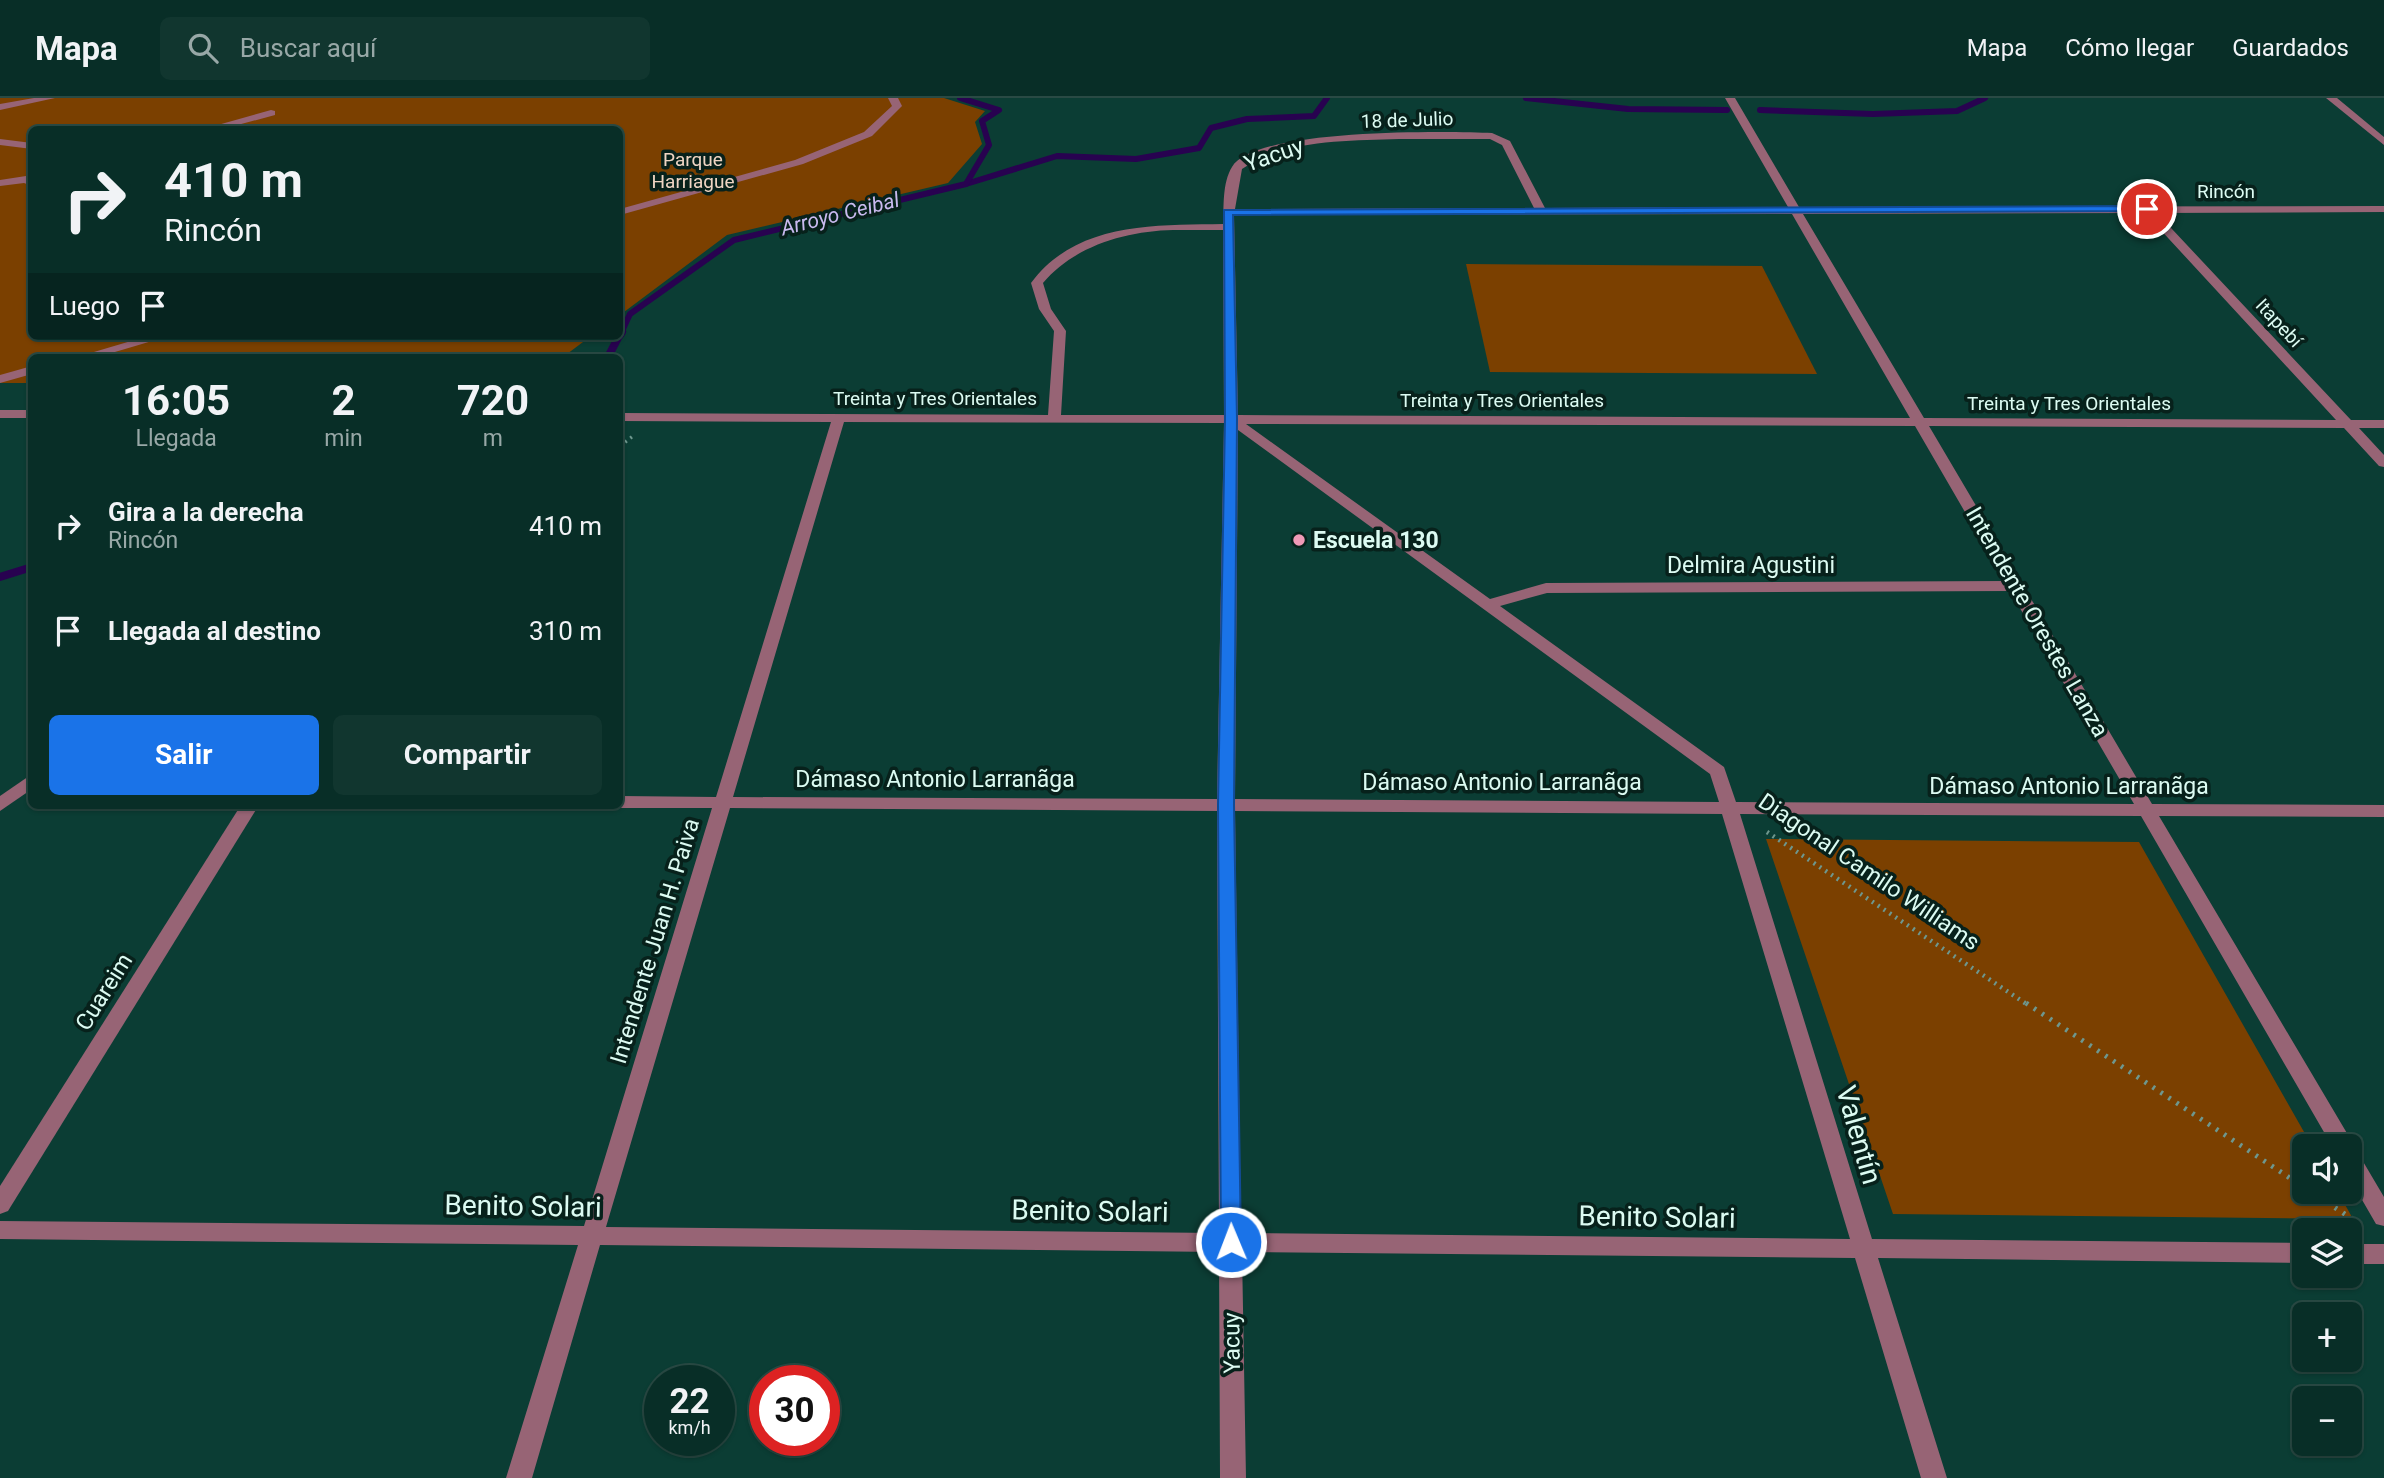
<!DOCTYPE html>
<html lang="es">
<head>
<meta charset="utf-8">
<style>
  body { margin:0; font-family:Roboto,sans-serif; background:#11362f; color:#f1f3f6; height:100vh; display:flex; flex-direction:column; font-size:26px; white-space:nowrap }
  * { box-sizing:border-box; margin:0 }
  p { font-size:23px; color:#98a8a7 }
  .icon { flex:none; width:38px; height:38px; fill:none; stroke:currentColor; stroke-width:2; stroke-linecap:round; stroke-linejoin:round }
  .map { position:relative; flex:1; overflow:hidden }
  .drawer { position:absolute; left:28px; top:256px; width:595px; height:455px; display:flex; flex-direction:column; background:#082e27; border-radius:10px; box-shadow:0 2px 5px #0004,0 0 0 2px #294a44 }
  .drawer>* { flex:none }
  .guide { position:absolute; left:28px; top:28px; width:595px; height:214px; border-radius:10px; box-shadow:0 2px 5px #0004,0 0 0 2px #294a44; background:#082e27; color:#f1f3f6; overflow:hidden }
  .buttons { position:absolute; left:2292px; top:1036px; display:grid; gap:14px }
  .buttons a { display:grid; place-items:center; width:70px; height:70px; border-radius:10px; background:#082e27; box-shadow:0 2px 5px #0004,0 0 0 2px #294a44; font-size:35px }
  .speed { position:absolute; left:644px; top:1267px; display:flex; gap:14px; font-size:35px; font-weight:700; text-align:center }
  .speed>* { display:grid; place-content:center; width:91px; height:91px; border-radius:50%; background:#082e27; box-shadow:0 2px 5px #0004,0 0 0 2px #294a44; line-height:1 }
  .speed small { font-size:18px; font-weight:400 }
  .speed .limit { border:10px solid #d22; background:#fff; color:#111 }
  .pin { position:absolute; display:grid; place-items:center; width:60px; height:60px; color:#fff; margin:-30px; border:4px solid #fff; border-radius:50%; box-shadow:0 2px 7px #0007 }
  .me { position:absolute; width:77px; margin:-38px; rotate:359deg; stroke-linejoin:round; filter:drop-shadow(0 0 5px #0008) }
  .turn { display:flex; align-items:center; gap:24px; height:147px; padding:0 21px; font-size:32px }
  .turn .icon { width:91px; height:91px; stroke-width:2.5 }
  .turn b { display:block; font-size:49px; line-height:60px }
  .then { display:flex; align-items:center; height:66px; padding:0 21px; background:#0003; gap:14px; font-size:26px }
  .eta { display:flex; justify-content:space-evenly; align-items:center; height:119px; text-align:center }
  .eta b { font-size:42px; font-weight:700; line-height:49px }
  .button { display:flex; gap:14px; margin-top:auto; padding:14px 21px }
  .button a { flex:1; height:80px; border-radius:10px; background:#1a73e8; color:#fff; font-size:28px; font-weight:700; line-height:80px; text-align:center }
  .button a+a { background:#11362f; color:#f1f3f6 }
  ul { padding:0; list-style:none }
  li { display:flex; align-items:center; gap:21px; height:105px; padding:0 21px }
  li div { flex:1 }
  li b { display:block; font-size:26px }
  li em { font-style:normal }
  header { display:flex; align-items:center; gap:42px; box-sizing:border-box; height:98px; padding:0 35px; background:#082e27; border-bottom:2px solid #294a44 }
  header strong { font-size:33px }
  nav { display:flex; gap:38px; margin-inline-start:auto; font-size:24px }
  .search { width:490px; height:63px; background:#11362f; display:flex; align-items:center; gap:18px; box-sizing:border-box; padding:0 24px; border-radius:10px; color:#98a8a7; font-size:26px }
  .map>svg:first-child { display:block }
</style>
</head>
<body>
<header>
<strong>Mapa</strong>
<div class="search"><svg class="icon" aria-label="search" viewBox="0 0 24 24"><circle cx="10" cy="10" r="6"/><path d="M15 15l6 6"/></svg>Buscar aquí</div>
<nav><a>Mapa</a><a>Cómo llegar</a><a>Guardados</a></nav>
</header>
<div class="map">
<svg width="2384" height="1380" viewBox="0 0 2384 1380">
  <rect width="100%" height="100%" fill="#0b3d34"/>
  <g fill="#7b4000">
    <path d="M0,0H944L985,13L975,24L982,46L948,85L727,137L620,217V32H32V238H591L563,259H32L31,285H0Z"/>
    <path d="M1466,166L1762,168L1817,276L1490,274Z"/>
    <path d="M1766,741L2139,744L2312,1048H2305V1094H2338L2353,1121L1893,1116Z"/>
  </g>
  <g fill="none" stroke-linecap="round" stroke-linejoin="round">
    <g stroke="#280250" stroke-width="6">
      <path d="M1526,0L1628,11L1727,12"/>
      <path d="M1760,12L1873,16L1957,13L1985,0"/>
      <path d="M966,86L1057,58L1136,61L1199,50L1211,30L1247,21L1314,18L1327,0"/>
      <path d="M621,235L630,216L734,142L966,86L989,47L982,23L999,12L960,0"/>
    </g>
    <g stroke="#280250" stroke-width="8">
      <path d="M620,237L622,234"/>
      <path d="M608,259L619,238"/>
      <path d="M0,479L32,469"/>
    </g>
    <path stroke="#6e978e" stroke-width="3.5" stroke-dasharray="2 4.5" stroke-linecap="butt" d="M620,348L633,338"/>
    <path stroke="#6e978e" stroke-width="4.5" stroke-dasharray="2 5" stroke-linecap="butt" d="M1767,734L2028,907"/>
    <g stroke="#6e978e" stroke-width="5" stroke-dasharray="2.5 7" stroke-linecap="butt">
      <path d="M2026,905L2305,1090"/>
      <path d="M2311,1094L2354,1122"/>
    </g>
    <g fill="#976475" fill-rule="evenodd">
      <path d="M34,0H55L0,12V6Z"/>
      <path d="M888,0H898L902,8L872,38L803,66L620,117V111L795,62L864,34L892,8Z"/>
      <path d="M1725,0H1735L1799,109L2384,108V114L2157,115L2351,322H2384V330H2359L2384,357V369L2379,368L2344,330L1929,328L2152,706L2384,707V719L2159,718L2351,1042L2354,1048L2351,1053L2358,1055L2384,1099V1128L2376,1126L2350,1081V1048H2332L2141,718L1740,716L1872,1141L2305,1145V1165L1878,1160L1947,1380H1921L1855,1160L1242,1154L1246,1380H1220L1219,1154L600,1147L532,1380H506L578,1147L0,1141V1123L584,1128L712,710H620L613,707H620V698L716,699L831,324L620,323V315L1048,317L1054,233L1039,211L1031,185C1076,124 1155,127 1223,126C1224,110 1222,85 1232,69C1254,30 1448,33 1492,35L1510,43L1545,110L1788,109ZM1399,41H1490L1502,47L1534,110L1235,111L1242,71C1286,41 1347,43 1399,41ZM2145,115L2336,322L1924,320L1803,116ZM1792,116L1910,320L1238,317L1234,117ZM1173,132H1223L1224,317H1061L1066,233L1051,211L1043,185C1074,148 1126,133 1173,132ZM844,324L1224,325L1217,701L733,699ZM1246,326L1915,328L2005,483L1546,485L1490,501ZM1238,332L1710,676L1719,704L1235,701ZM2010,493L2134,706L1736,704L1724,669L1500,508L1547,495ZM730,710L1217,713L1219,1135L606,1129ZM1235,713L1722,716L1850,1141L1241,1135Z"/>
      <path d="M2326,0H2337L2384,39V47Z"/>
      <path d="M271,12L275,13V17L219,32H200Z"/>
      <path d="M0,41L32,45V51L0,47Z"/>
      <path d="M26,78L32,80V88L24,85L0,88V82Z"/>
      <path d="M148,238H169L98,259H77Z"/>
      <path d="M32,268V276L0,285V277Z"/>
      <rect x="0" y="312" width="32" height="8"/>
      <path d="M32,676V691L0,713V698Z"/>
      <path d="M241,707H259L8,1113L0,1116V1088Z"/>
      <rect x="2350" y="1146" width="34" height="20"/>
    </g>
  </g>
  <path fill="#1a73e8" stroke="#114b97" stroke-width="2" d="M2147,108L2150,113L1233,117L1237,321L1234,707L1241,1144L1238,1151L1231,1153L1224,1151L1221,1144L1218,707L1225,321L1224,112Z"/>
  <circle fill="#f09ab7" stroke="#07211b" stroke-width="2.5" cx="1299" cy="442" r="7"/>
  <g text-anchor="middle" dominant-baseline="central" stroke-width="7" stroke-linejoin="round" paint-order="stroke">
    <g font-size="19" fill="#dcfbf2" stroke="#07211b">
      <text transform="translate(1407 22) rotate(-2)">18 de Julio</text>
      <text x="2226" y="93">Rincón</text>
      <text transform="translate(2279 225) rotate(47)">Itapebí</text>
      <text x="935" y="300">Treinta y Tres Orientales</text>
      <text x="1502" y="302">Treinta y Tres Orientales</text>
      <text x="2069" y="305">Treinta y Tres Orientales</text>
    </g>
    <g font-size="19" fill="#efd5c3" stroke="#07211b">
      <text x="693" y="61">Parque<tspan x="693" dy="22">Harriague</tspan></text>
    </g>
    <g font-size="21" font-style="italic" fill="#c9baef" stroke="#07211b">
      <text transform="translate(840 116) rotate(-14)">Arroyo Ceibal</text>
    </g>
    <g font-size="23" fill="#dcfbf2" stroke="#07211b">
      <text transform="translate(1274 57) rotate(-19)">Yacuy</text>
      <text x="1751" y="467">Delmira Agustini</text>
      <text transform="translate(2037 524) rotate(60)">Intendente Orestes Lanza</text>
      <text x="935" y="681">Dámaso Antonio Larranãga</text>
      <text x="1502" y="684">Dámaso Antonio Larranãga</text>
      <text x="2069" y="688">Dámaso Antonio Larranãga</text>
      <text transform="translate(1869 774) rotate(34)">Diagonal Camilo Williams</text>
      <text transform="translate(655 843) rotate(-73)">Intendente Juan H. Paiva</text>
      <text transform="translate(104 894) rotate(-58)">Cuareim</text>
      <text transform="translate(1232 1245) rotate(-91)">Yacuy</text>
    </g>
    <g font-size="23" font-weight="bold" fill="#dcfbf2" stroke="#07211b" text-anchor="start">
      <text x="1313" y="442">Escuela 130</text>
    </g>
    <g font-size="28" fill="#dcfbf2" stroke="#07211b">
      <text transform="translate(1859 1037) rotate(74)">Valentín</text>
      <text transform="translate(523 1108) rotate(1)">Benito Solari</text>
      <text transform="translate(1090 1113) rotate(1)">Benito Solari</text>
      <text transform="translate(1657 1119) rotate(1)">Benito Solari</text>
    </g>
  </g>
</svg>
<div class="buttons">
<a><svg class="icon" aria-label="sound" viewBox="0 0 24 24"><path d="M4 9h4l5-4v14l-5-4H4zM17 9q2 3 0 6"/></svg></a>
<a><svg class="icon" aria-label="layers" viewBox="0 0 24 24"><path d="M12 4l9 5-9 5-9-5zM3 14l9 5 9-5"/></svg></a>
<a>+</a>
<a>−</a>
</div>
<div class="speed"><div>22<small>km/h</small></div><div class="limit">30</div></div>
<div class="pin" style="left:2147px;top:111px;background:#d93025"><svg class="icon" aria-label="arrive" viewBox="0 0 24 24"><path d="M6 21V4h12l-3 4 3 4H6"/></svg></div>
<svg class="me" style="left:1231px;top:1144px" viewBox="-20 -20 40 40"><circle r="17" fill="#1a73e8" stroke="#fff" stroke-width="3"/><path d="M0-11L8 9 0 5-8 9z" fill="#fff"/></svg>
<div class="guide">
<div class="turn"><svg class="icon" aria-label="right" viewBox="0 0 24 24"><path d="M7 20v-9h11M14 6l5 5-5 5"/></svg><div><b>410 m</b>Rincón</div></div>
<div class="then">Luego<svg class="icon" aria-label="arrive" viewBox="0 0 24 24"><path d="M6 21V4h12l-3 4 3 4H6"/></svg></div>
</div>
<section class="drawer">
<div class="eta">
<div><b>16:05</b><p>Llegada</p></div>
<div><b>2</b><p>min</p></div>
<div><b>720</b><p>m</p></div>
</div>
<ul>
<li><svg class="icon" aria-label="right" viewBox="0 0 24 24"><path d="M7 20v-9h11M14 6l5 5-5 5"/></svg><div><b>Gira a la derecha</b><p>Rincón</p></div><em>410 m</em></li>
<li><svg class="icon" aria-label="arrive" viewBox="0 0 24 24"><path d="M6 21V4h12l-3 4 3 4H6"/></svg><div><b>Llegada al destino</b></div><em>310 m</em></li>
</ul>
<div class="button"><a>Salir</a><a>Compartir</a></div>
</section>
</div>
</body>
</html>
